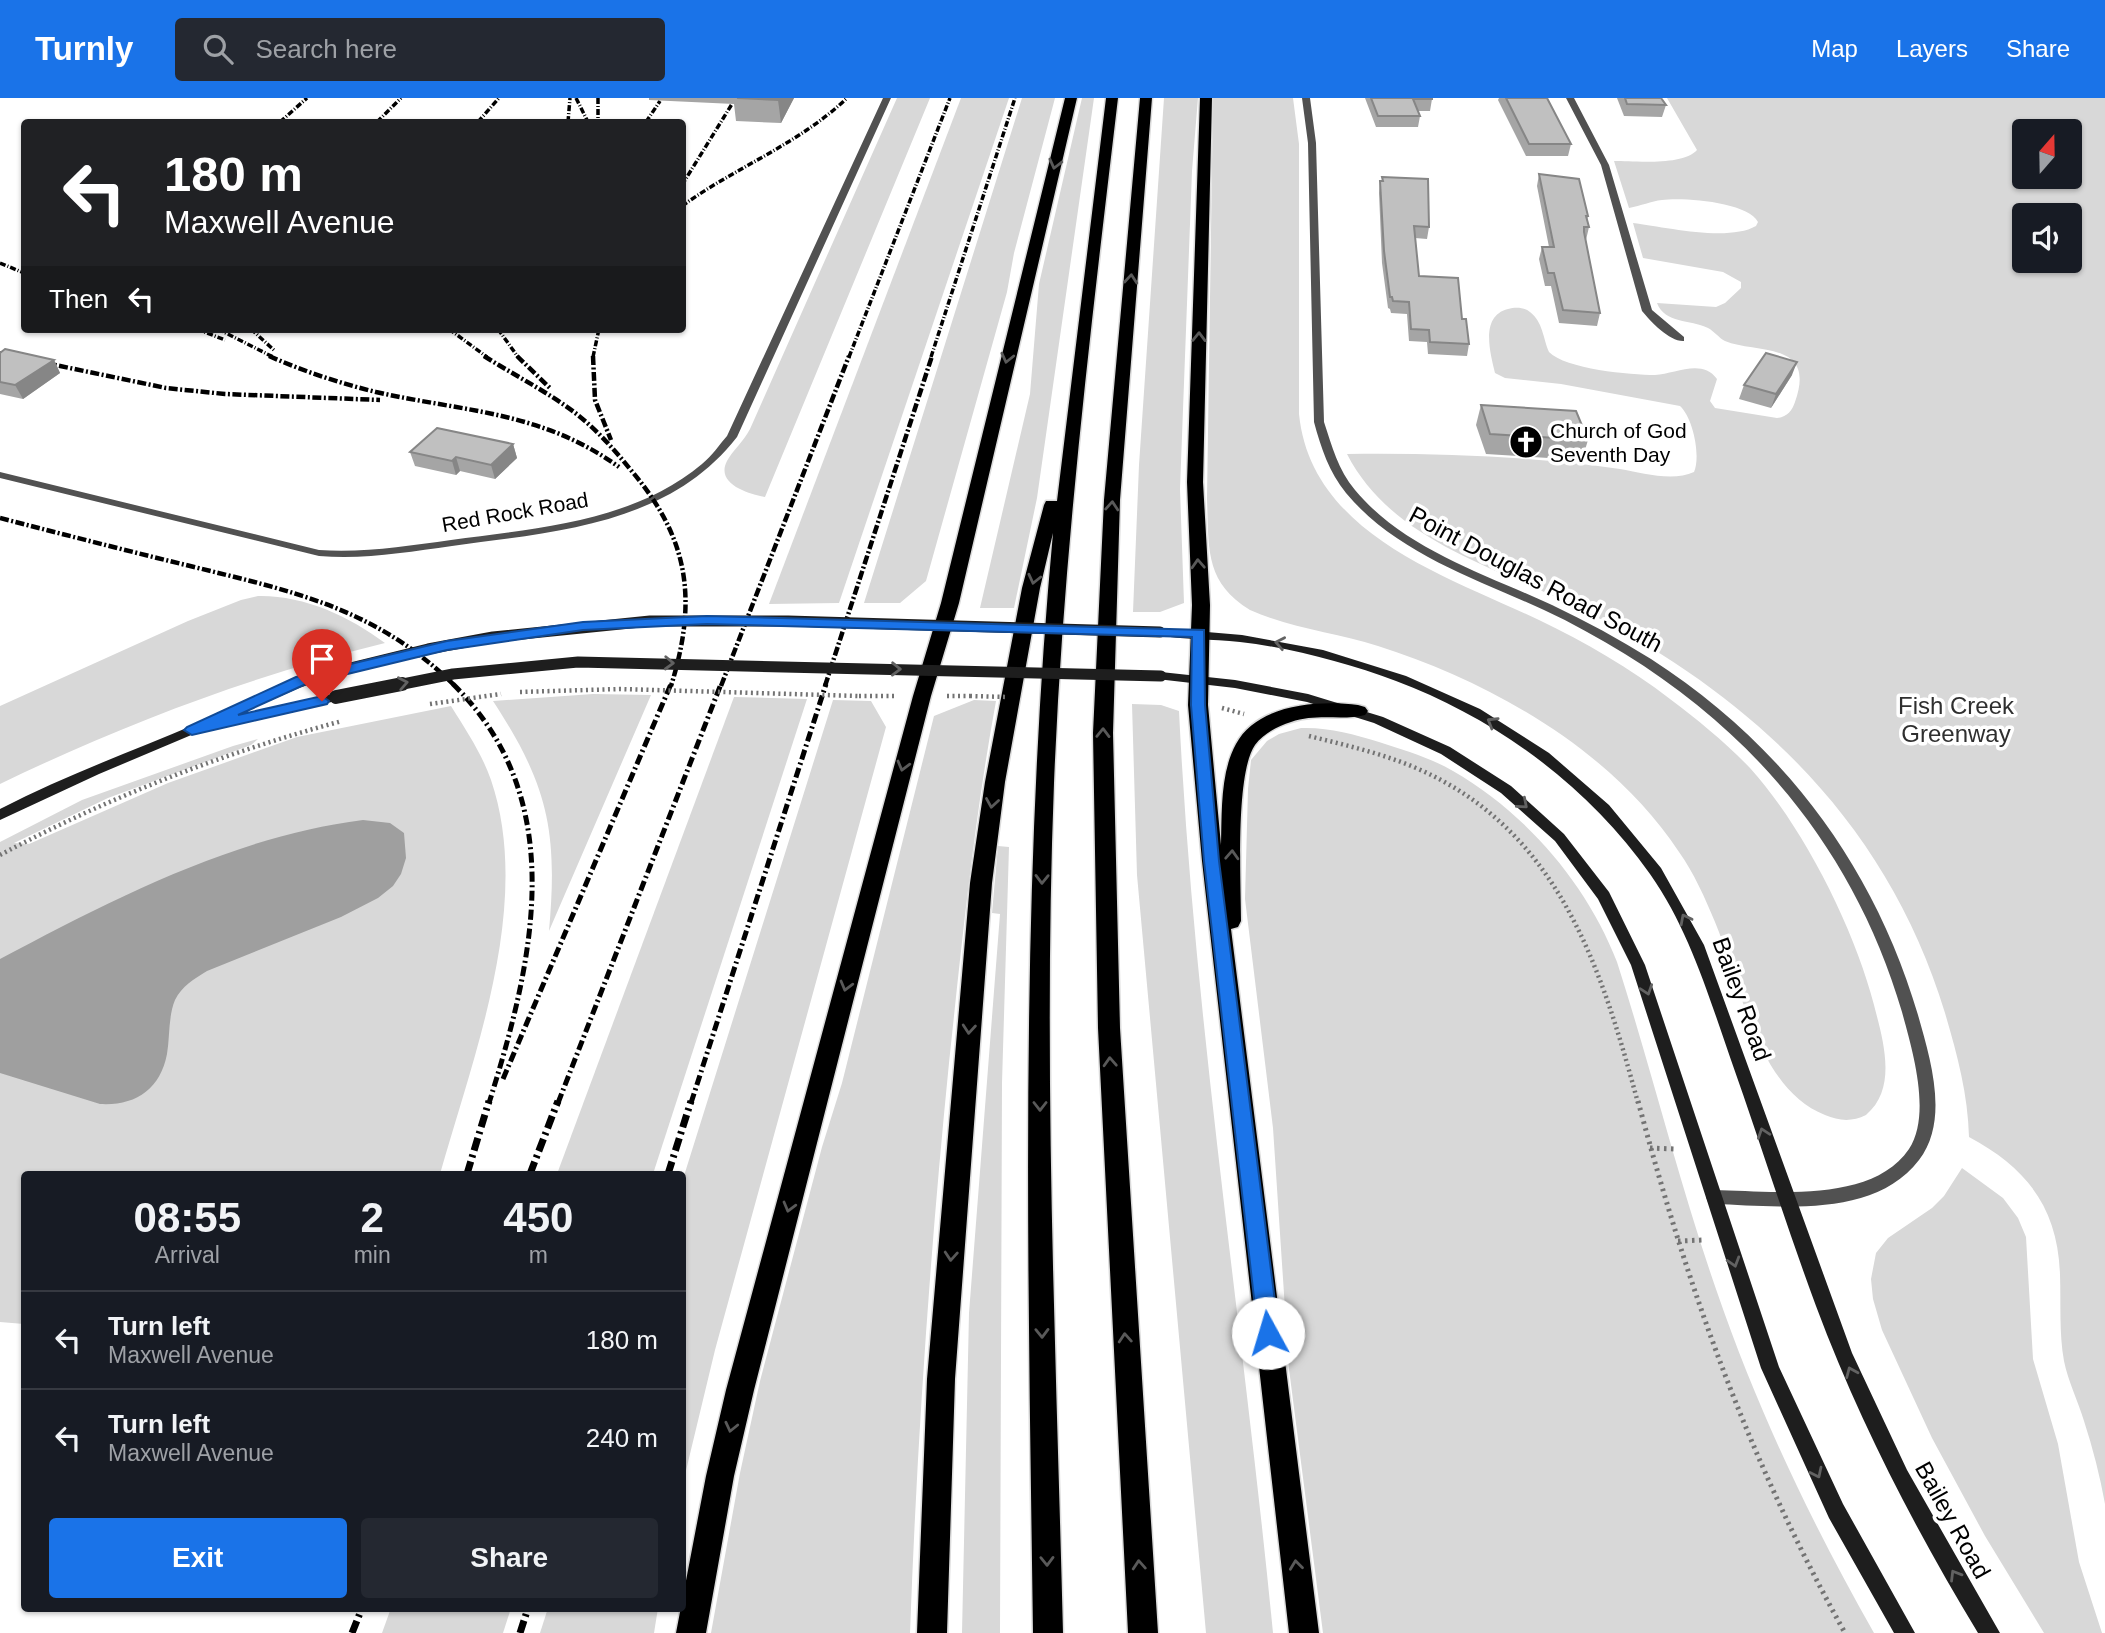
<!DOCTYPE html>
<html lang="en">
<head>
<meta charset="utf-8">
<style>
  body { margin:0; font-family:Arial,sans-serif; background:#242831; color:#f1f3f6; height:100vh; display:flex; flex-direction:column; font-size:26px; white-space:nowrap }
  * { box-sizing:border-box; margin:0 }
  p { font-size:23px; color:#9ea1a6 }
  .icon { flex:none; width:38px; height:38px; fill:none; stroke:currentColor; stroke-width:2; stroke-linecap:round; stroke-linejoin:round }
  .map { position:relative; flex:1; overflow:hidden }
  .sheet { position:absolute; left:21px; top:1073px; width:665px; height:441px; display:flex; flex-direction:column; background:#171b24; border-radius:7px; box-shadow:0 2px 5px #0004 }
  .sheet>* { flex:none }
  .banner { position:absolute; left:21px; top:21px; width:665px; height:214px; border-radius:7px; box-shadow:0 2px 5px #0004; background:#202124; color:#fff; overflow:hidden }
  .needle { width:46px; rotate:20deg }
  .buttons { position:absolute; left:2012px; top:21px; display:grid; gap:14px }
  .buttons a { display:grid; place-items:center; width:70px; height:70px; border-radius:7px; background:#171b24; box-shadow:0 2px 5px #0004; font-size:35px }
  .pin { position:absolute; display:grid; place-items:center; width:60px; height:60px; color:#fff; margin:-72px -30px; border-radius:50% 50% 50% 0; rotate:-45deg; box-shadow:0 0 7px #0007 }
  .pin .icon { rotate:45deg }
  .me { position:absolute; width:77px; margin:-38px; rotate:354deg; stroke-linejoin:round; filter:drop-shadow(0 0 5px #0008) }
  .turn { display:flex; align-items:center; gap:24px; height:147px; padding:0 28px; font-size:32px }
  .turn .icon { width:91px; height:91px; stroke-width:2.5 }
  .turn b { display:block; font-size:49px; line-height:60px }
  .then { display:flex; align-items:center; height:66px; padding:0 28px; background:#0003; gap:14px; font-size:26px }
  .eta { display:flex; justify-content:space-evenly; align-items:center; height:119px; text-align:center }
  .eta b { font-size:42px; font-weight:700; line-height:49px }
  .primary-button { display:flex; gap:14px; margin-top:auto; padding:14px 28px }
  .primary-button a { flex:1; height:80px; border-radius:7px; background:#1a73e8; color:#fff; font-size:28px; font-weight:700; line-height:80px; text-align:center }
  .primary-button a+a { background:#242831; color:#f1f3f6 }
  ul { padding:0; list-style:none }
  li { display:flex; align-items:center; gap:21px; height:98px; padding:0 28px; border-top:2px solid #363941 }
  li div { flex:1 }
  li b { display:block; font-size:26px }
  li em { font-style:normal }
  header { display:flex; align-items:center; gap:42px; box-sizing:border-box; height:98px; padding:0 35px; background:#1a73e8; color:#fff }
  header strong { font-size:33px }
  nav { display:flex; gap:38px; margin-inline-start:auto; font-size:24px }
  .search { width:490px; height:63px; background:#242831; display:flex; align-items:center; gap:18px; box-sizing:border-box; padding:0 24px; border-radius:7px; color:#9ea1a6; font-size:26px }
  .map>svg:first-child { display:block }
</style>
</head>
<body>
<header>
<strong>Turnly</strong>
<div class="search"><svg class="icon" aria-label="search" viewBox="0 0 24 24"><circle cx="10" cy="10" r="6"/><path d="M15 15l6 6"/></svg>Search here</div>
<nav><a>Map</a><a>Layers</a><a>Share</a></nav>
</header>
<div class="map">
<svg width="2105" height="1535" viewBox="0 0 2105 1535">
  <rect width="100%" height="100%" fill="#fff"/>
  <g fill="#d8d8d8" fill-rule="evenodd">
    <path d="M897,0H930L765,399C749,396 715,386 727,363C733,352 744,343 750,331Z"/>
    <path d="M961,0H1009L839,505L769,506Z"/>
    <path d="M1022,0H1055L1014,155L1007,194L926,483L900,505H864Z"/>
    <path d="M1082,0H1094L1037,400L1014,510H980L1030,296L1039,186Z"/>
    <path d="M1164,0H1198L1192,73L1180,391L1184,505L1160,514H1133L1139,367Z"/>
    <path d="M1213,0H1293L1299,46V316C1311,436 1446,478 1539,522C1585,544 1630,570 1670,601C1698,622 1726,645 1750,670C1804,730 1854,830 1874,907C1883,942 1898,990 1866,1017C1852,1024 1839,1023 1825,1017C1757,991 1740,884 1715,824C1705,800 1694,775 1679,754C1612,652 1491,584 1378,548C1336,535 1290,530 1250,512C1204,484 1209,449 1207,401Z"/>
    <path d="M1667,0H2105V1406C2100,1378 2093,1351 2084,1323C2078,1303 2068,1283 2064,1263C2059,1235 2061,1206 2060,1177C2058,1110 2027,1070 1969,1039C1968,996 1957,956 1945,915C1888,726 1754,598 1581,511C1499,470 1392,444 1347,356C1438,355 1530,358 1620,371C1642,375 1673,384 1694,374C1701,358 1693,320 1680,308L1561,286L1505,280L1495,275C1490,254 1480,218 1508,211C1515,209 1524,209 1530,214C1543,224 1543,240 1549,254C1565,271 1631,277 1655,277C1675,276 1702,260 1717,281L1710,303L1715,310L1777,320C1787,319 1792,313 1795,304C1817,242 1756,256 1725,243C1719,240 1714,233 1708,230C1690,221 1665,226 1657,205L1716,209L1725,205L1741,190V184L1723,174L1643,160L1633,125C1665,129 1728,144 1756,128L1758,124C1748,104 1683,99 1662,102C1651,103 1641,108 1629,110L1614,63C1635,63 1683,68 1697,52ZM2025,33H2070V79H2025ZM2025,117H2070V163H2025Z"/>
    <path d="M258,498C303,497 349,518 385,545C251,578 124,626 0,686V608L188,523L241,502Z"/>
    <path d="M593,596L651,597L549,833C558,733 548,687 493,603Z"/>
    <path d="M734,599L807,601L653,1076H557Z"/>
    <path d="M833,602L871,603L886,629L715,1252L683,1385V1081Z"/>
    <path d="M974,602L996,603C974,723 962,843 949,965C930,1155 917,1344 910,1535H711L740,1375L760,1283L822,1049L842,985L934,618Z"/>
    <path d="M1132,606L1161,607L1179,613C1194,922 1243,1227 1273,1535H1206L1137,777Z"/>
    <path d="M451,608C466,632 482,656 491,682C533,806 474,956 440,1076H24V1226L0,1224V744L82,702L233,648L258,641L251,647L108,700L14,745L29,746L168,685L297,639Z"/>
    <path d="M1301,630C1328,629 1353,636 1379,644C1404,652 1431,660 1453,673C1526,715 1587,786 1617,864C1652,973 1679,1085 1717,1194C1758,1313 1812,1426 1874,1535H1323L1289,1271L1273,1030L1245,801L1248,691L1251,662L1267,643L1279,636Z"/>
    <path d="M998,748L1009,749L1002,985L1000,1535H962L969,1215L1000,816L992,815Z"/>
    <path d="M1962,1070L2003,1100L2018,1120L2026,1139L2033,1261L2058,1346L2079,1464L2102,1535H2044L1985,1438L1932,1340L1882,1232L1873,1201L1871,1181L1876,1155L1888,1140L1932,1110L1944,1098Z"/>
    <path d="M391,1510H511L503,1535H382Z"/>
    <path d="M548,1510H658L654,1535H540Z"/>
  </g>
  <path fill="#9f9f9f" d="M363,722L390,725L404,735L406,760L401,776L393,788L378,800L341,819L207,873C194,881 182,888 175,902C168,919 170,939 167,956C160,992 135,1008 100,1006L0,975V861C113,801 235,738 363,722Z"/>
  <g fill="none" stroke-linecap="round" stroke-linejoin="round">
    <defs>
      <g id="motorway">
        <path d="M1065,0H1077L959,505L931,598L754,1292L734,1378L706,1535H676L706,1378L726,1292L913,598L941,505Z"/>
        <path d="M1106,0H1118C1091,228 1063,456 1054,685C1043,968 1056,1252 1063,1535H1033C1028,1168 1019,801 1053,435L1040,490L1005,684L992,785L955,1281L947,1535H917L927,1281L970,785L985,684L1022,490L1044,407L1046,403H1057Z"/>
        <path d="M1140,0H1152L1120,402L1113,635L1120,930L1158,1535H1128L1098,930L1093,635L1104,402Z"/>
        <path d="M1200,0H1212L1203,384L1210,507L1208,607L1221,747C1222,715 1220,675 1236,646C1257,606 1319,602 1358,607L1365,609L1368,613L1365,617C1343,623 1317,615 1291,624C1278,628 1263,636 1255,647C1235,676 1241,785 1241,823L1238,829L1231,831L1319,1535H1289L1202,763L1188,607L1192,507L1187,384Z"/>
      </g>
    </defs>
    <use href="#motorway" stroke="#dbdbdb" stroke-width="3"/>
    <g stroke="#737373" stroke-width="4.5" stroke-dasharray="2 3.5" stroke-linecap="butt">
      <path d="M859,598H896"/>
      <path d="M947,598H970"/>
      <path d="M1222,610L1244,616"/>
      <path d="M1309,638C1345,647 1381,655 1416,670C1558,731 1601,868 1638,1005"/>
      <path d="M0,757C109,699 223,655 342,623"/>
    </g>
    <g stroke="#737373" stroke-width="5" stroke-dasharray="2.5 4.5" stroke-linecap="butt">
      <path d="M1638,1003C1689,1194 1749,1362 1845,1535"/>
      <path d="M1650,1050L1675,1051"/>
      <path d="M1678,1143L1704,1142"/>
    </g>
    <path fill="#515151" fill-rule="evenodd" d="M883,0H891L737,339C669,427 554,434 452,448C407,454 364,462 319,458L0,380V374L319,452C364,455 407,448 451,442C537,430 633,424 702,366C712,358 719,347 727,338Z"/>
    <path fill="#515151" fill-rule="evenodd" d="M1566,0H1574L1609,67L1652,212L1684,239V243C1670,244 1651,224 1642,213L1601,67Z"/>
    <path fill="#515151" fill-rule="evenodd" d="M1302,0H1310L1316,45L1324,324C1332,348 1338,372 1355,392C1404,451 1485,476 1552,507C1586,523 1619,541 1651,561C1783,646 1874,767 1918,917C1930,960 1950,1022 1919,1062C1874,1121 1780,1108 1714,1106L1708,1104L1706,1099L1708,1094L1714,1092C1772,1093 1872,1106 1909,1051C1932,1016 1912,951 1902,914C1857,760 1761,640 1625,556C1599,540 1572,525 1544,512C1476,481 1396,455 1346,395C1329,374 1321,350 1314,324L1308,45Z"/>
    <g fill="#1e1e1e" fill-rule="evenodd">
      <path d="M1160,530L1242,537L1323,552L1406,578L1480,611L1549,655L1609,707L1661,770L1704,847L1852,1255L1907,1372L2000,1535H1978C1915,1431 1859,1323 1816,1208C1786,1127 1760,1044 1731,962C1709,899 1689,831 1650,776C1588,688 1497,621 1396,583C1347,565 1292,550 1240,544C1212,541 1183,542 1156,537L1154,534Z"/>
      <path d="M330,571L336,575L334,578L299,590L235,618L336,595L342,599L340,602L221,630L215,627L99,676L0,722V711C64,678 130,654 196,626C241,607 283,584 330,571Z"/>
      <path d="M1161,574L1235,582L1308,596L1383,619L1450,649L1511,688L1564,736L1609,794L1645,867L1779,1269L1843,1406L1915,1535H1894L1829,1420L1761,1270L1631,867L1598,801L1555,743L1501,695L1441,656L1374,625L1307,604L1235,590L1157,581L1155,578L1157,575Z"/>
    </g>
    <use href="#motorway" fill="#000" fill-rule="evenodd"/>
    <g stroke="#000" stroke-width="3.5" stroke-dasharray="6 2 1 2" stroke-linecap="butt">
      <path d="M576,0L588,24"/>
      <path d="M598,0V24"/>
      <path d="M280,24L307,0"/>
      <path d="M377,24L401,0"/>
      <path d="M478,24L499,0"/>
      <path d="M568,24L570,0"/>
      <path d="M646,24L660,3"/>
      <path d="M682,87L732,6"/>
      <path d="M682,108C736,69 799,46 847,0"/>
      <path d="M0,165L24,175"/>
      <path d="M197,231L225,242"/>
      <path d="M218,231L273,259"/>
      <path d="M251,231L275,253"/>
      <path d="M449,231L487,259"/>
      <path d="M498,231L518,259"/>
      <path d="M0,255L20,259"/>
      <path d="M593,259L599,231"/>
      <path d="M849,259L950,0"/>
      <path d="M931,259L1015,0"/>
    </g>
    <g stroke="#000" stroke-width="4.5" stroke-dasharray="9 2.5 2 2.5" stroke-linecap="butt">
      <path d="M12,258L166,290L225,296L380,302"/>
      <path d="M269,258C303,273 339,285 376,294C465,314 541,313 619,369"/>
      <path d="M484,258C514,277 546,293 574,314C595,330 613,350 630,371C689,440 698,501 671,588"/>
      <path d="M517,258L551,291"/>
      <path d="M593,258L595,302L611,342"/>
      <path d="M0,420C62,436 124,452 186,467C291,493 375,509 455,588"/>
      <path d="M721,588L849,258"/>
      <path d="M825,588L932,258"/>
    </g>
    <g stroke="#000" stroke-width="5" stroke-dasharray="10 3.5 2 3.5" stroke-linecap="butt">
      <path d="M453,586C572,703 533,865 489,1005"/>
      <path d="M503,981L671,586"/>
      <path d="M558,1005L721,586"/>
      <path d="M691,1005L826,586"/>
    </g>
    <g stroke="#000" stroke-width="7" stroke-dasharray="13 4.5 2.5 4.5" stroke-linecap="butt">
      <path d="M467,1076L489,1003"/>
      <path d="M530,1076L558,1003"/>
      <path d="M668,1076L691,1003"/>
      <path d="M352,1535L362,1510"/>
      <path d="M520,1535L528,1510"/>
    </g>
    <g stroke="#737373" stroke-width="4.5" stroke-dasharray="2 3.5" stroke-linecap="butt">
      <path d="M520,594L620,591L859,598"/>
      <path d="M970,598L1008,599"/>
      <path d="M430,606L501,596"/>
    </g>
    <g stroke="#1e1e1e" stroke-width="11">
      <path d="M330,575L428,551L493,539L650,523H788L1160,534"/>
      <path d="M393,588L453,576L578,564L1161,578"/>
    </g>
    <path stroke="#1e1e1e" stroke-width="14" d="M336,599L402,586"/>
  </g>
  <g fill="#a5a5a5">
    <path d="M649,0H794L781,25L736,23L734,6L649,2Z"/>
    <path d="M1365,0H1432V1L1430,13H1418L1420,18L1418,29H1376Z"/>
    <path d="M1499,0H1547L1571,46L1568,58H1526L1498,2Z"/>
    <path d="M1617,0H1661L1666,7L1662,19L1624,18Z"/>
    <path d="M1539,76L1588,118L1587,122L1589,129L1586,142L1600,215L1597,228L1559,225L1551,188H1545L1539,161L1542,149H1549L1537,88Z"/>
    <path d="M1382,79L1429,129L1427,141L1415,140L1419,178L1462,221L1469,246L1467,258L1428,256L1427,244L1409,243L1407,216L1391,215L1390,211L1388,210L1382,165L1379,95L1380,83H1382Z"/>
    <path d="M0,255L54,262L60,275L23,301L0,296Z"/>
    <path d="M1792,277L1771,310L1739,301L1744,287Z"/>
    <path d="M1481,307L1588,342L1582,362L1486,356L1476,327Z"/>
    <path d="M513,346L517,360L495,381L460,373L456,377L415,368L410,354Z"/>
  </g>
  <g fill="#868686">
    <path d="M779,0H794L781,25L778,2Z"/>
    <path d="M54,262L60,275L23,301L15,287Z"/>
    <path d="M1797,264L1792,277L1771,310L1776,296Z"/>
    <path d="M513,346L517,360L495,381L491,367Z"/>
    <path d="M456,359L460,373L456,377L452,363Z"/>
  </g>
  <g fill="#c0c0c0" stroke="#868686" stroke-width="2">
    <path d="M737,0H779L778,2Z"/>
    <path d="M1371,0H1432V1H1413L1420,18H1378Z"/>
    <path d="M1506,0H1547L1571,46H1529Z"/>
    <path d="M1625,0H1661L1666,7L1627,6Z"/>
    <path d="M1539,76L1579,81L1588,118H1586L1589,129H1584V134L1600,215L1563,212L1554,175H1548L1542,149H1554Z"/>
    <path d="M1382,79L1428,81L1429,129L1414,128L1419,178L1458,180L1462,221H1466L1469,246L1430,244L1429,232L1411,231L1409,204L1393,203L1392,199H1390L1384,153L1380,83H1383Z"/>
    <path d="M5,251L54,262L15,287L0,284V255Z"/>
    <path d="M1766,255L1797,264L1776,296L1744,287Z"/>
    <path d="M1481,307L1576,313L1588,342L1490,336Z"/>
    <path d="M437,330L513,346L491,367L456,359L452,363L410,354Z"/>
  </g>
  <defs><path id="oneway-chevron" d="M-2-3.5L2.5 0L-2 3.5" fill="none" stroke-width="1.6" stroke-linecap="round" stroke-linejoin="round" transform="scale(1.75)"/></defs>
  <g stroke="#595959">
    <use href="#oneway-chevron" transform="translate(1055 66) rotate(104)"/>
    <use href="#oneway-chevron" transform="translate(1131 181) rotate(-85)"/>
    <use href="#oneway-chevron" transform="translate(1199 239) rotate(-89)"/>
    <use href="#oneway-chevron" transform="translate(1007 260) rotate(103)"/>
    <use href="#oneway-chevron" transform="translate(1112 408) rotate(-86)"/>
    <use href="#oneway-chevron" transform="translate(1198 466) rotate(-93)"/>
    <use href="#oneway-chevron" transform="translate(1034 481) rotate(103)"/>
    <use href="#oneway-chevron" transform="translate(1103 635) rotate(-89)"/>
    <use href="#oneway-chevron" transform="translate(903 668) rotate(105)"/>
    <use href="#oneway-chevron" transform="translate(992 705) rotate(99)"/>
    <use href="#oneway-chevron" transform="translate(1232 757) rotate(-87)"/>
    <use href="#oneway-chevron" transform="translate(1042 781) rotate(91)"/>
    <use href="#oneway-chevron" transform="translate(846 888) rotate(105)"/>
    <use href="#oneway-chevron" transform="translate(969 931) rotate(95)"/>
    <use href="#oneway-chevron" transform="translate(1110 964) rotate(-93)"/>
    <use href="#oneway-chevron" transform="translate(1040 1008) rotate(90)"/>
    <use href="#oneway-chevron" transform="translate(789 1109) rotate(105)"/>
    <use href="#oneway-chevron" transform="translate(951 1158) rotate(94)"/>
    <use href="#oneway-chevron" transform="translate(1042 1235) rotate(89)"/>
    <use href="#oneway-chevron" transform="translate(1125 1240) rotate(-94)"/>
    <use href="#oneway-chevron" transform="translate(731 1329) rotate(103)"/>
    <use href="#oneway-chevron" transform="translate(1047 1463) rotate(89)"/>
    <use href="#oneway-chevron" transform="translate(1139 1467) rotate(-94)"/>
    <use href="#oneway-chevron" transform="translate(1296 1467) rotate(-97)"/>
  </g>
  <g stroke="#626262">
    <use href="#oneway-chevron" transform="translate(1280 545) rotate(-169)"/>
    <use href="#oneway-chevron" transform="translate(669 565) rotate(2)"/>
    <use href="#oneway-chevron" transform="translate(896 571) rotate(1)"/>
    <use href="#oneway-chevron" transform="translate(403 585) rotate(-11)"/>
    <use href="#oneway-chevron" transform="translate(1492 624) rotate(-149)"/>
    <use href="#oneway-chevron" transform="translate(1523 706) rotate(41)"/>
    <use href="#oneway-chevron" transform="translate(1685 821) rotate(-117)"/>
    <use href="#oneway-chevron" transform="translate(1647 892) rotate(71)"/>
    <use href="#oneway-chevron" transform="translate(1763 1035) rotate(-109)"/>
    <use href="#oneway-chevron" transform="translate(1734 1164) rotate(73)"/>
    <use href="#oneway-chevron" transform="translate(1851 1274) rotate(-113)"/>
    <use href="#oneway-chevron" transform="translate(1817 1375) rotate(64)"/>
    <use href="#oneway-chevron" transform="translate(1955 1477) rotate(-121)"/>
  </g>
  <path fill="#1a73e8" stroke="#114b97" stroke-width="2" d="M707,518L1204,532L1205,607L1219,763L1279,1235L1276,1241L1268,1244L1261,1241L1258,1235L1204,763L1191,607L1192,539L707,526L583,532L447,552L306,586L238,617L322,598L329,603L327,606L192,637L184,632L187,629L296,579L447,543L583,524Z"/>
  <defs>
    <symbol id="church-disc" viewBox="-11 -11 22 22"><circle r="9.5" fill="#000" stroke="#fff"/><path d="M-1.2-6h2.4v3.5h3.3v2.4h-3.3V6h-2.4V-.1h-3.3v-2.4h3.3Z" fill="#fff"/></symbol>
  </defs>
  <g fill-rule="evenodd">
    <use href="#church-disc" x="1507" y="325" width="38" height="38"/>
  </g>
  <g text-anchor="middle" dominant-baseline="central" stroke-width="7" stroke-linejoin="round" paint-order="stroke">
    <g font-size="21" fill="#000" stroke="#fff" text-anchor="start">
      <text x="1550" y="332">Church of God<tspan x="1550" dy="24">Seventh Day</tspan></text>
    </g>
    <g font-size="21" fill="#000" stroke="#fff">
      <text transform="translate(515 414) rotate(-10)">Red Rock Road</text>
    </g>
    <g font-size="24" fill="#000" stroke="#fff">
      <text transform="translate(1536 481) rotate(28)">Point Douglas Road South</text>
      <text transform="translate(1742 901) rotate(70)">Bailey Road</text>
      <text transform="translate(1953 1422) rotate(61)">Bailey Road</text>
    </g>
    <g font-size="24" fill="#2f2f2f" stroke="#fff">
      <text x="1956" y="607">Fish Creek<tspan x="1956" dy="28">Greenway</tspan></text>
    </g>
  </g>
</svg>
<div class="buttons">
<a><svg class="needle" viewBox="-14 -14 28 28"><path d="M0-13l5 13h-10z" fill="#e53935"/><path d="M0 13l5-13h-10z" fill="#9ea1a6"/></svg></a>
<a><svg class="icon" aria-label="sound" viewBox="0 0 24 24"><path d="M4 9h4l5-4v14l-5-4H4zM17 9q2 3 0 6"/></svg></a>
</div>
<div class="pin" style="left:322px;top:603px;background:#d93025"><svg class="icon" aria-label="arrive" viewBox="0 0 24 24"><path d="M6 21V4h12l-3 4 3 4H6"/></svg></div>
<svg class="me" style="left:1268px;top:1235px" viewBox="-20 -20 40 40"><circle r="19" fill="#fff"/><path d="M0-13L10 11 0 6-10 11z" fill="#1a73e8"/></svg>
<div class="banner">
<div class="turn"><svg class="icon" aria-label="left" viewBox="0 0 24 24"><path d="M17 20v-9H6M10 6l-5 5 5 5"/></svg><div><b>180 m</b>Maxwell Avenue</div></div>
<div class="then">Then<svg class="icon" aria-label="left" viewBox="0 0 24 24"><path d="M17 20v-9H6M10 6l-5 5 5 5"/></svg></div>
</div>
<section class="sheet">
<div class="eta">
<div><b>08:55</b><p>Arrival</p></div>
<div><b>2</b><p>min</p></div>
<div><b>450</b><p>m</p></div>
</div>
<ul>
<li><svg class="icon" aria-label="left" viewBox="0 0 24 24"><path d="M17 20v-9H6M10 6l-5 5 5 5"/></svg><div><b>Turn left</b><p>Maxwell Avenue</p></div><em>180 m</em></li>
<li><svg class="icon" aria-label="left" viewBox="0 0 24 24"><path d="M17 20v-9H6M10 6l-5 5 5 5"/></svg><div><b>Turn left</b><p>Maxwell Avenue</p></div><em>240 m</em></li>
</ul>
<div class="primary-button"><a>Exit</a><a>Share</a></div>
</section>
</div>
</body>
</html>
